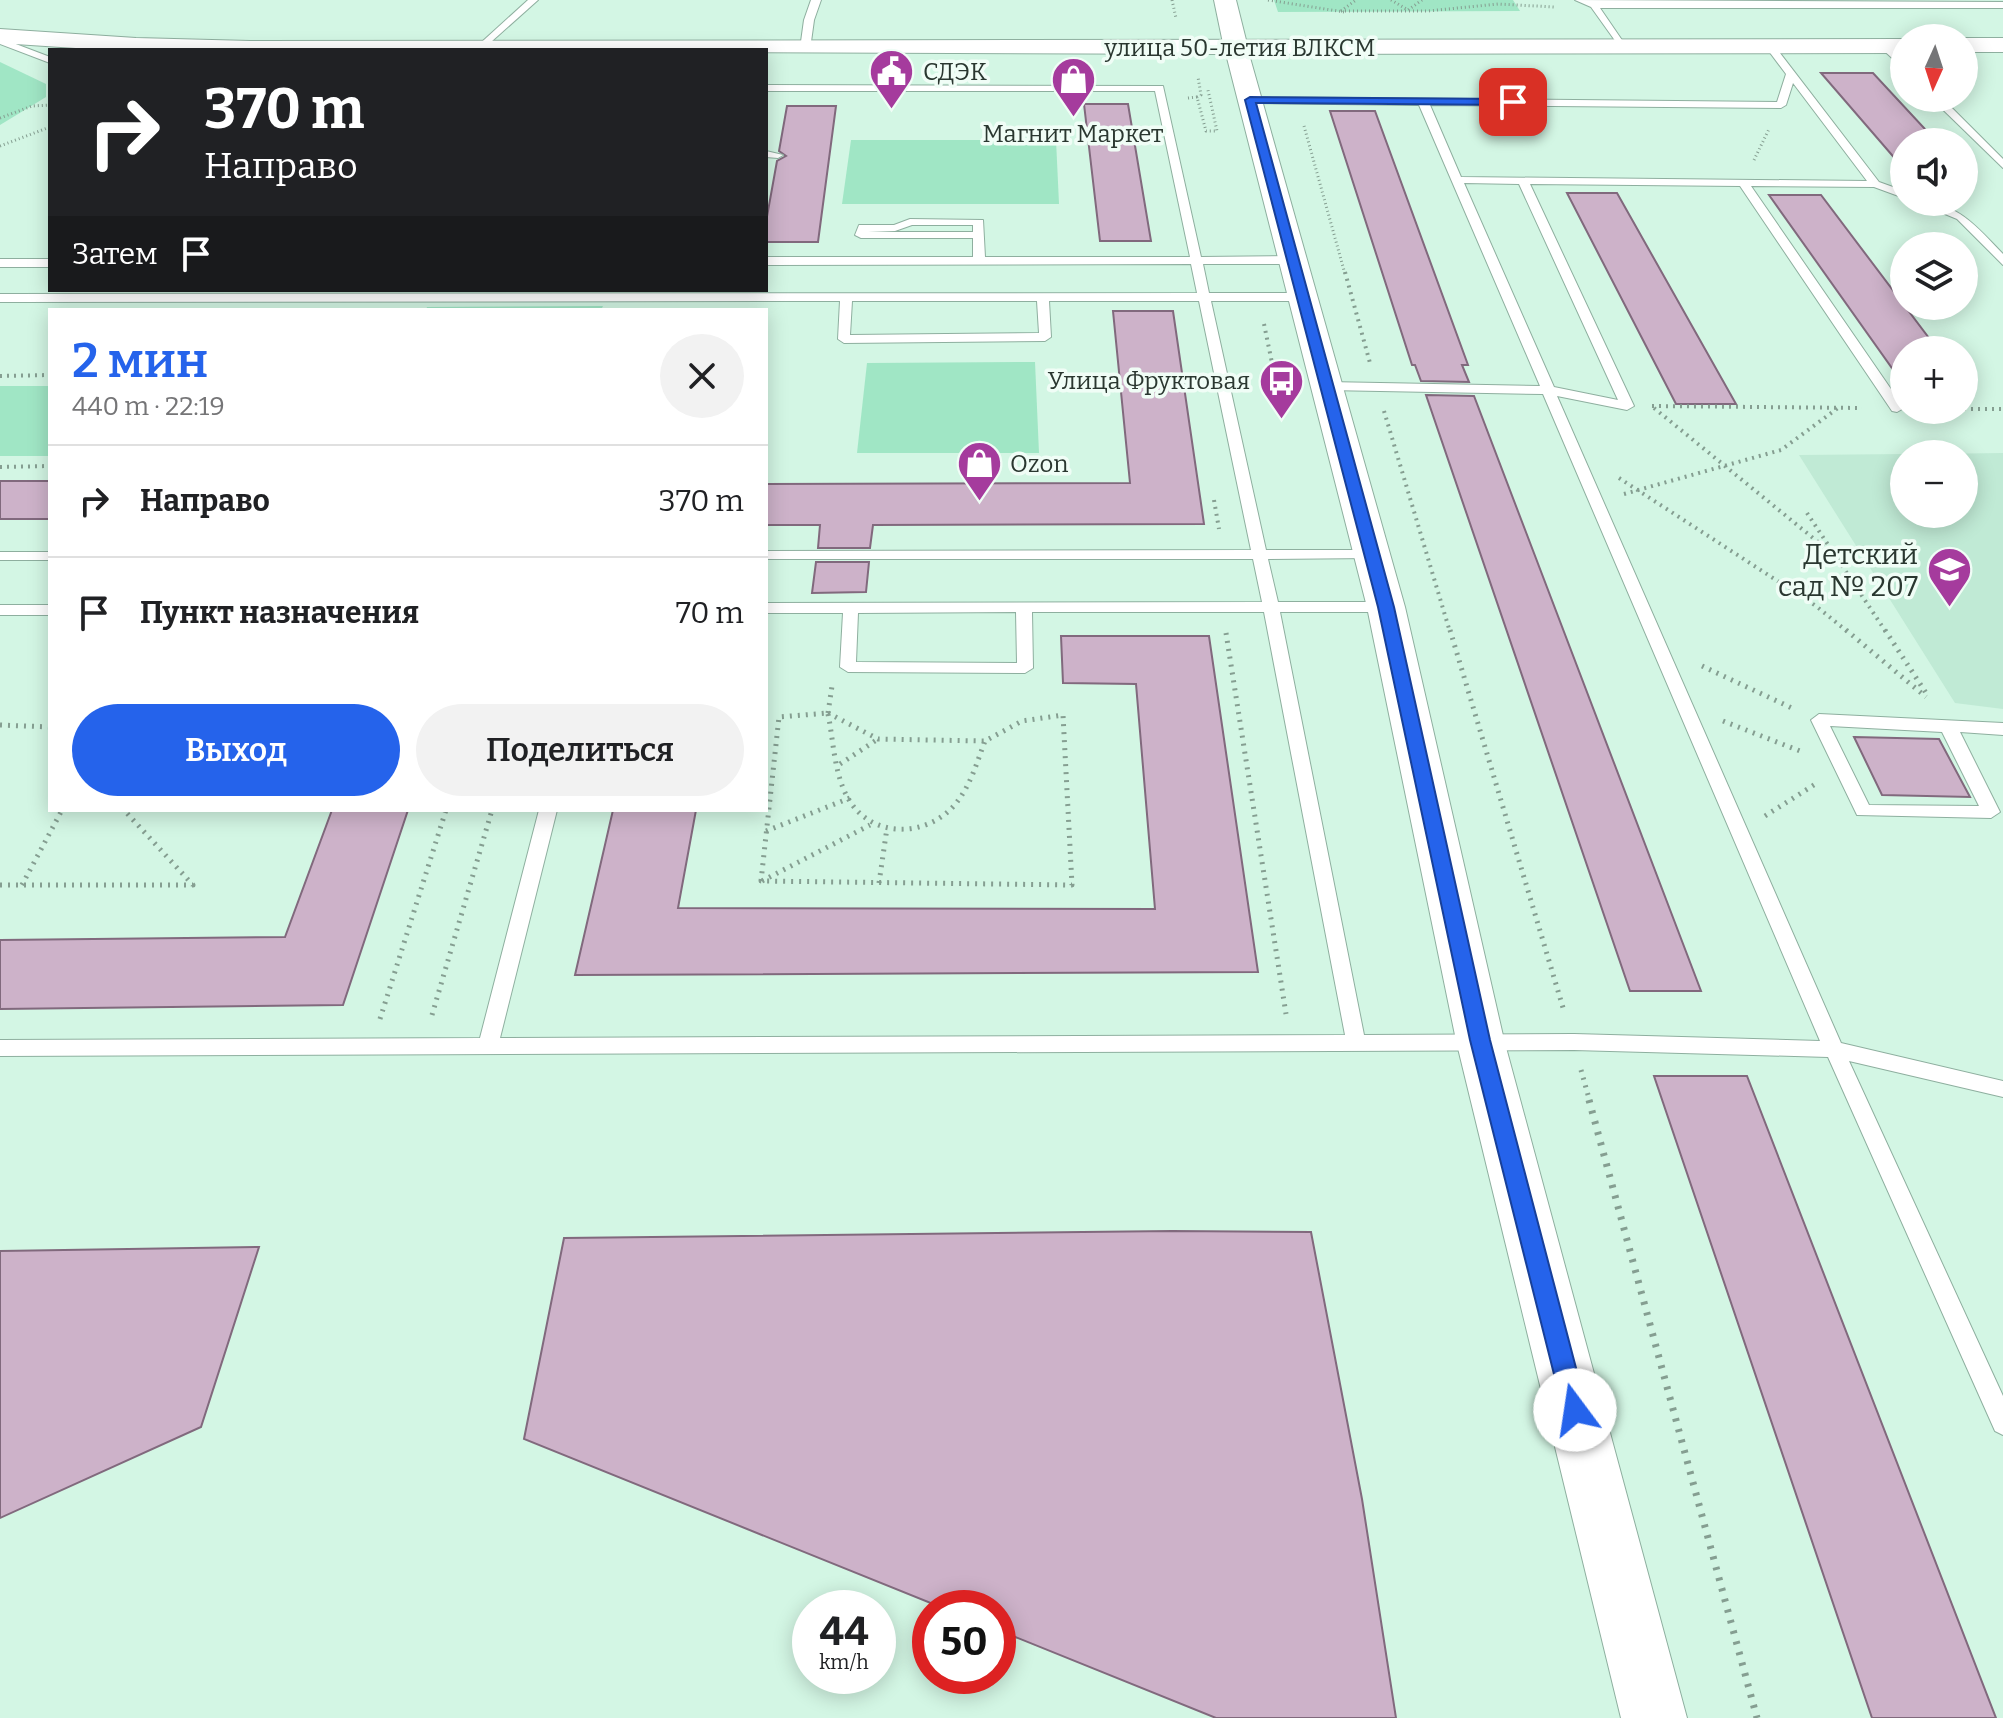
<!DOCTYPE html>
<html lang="ru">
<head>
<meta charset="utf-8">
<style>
  body { margin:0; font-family:Bitter,serif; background:#f2f2f2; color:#202124; height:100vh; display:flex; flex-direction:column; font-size:30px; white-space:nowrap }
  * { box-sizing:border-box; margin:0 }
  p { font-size:26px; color:#757577 }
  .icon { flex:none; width:44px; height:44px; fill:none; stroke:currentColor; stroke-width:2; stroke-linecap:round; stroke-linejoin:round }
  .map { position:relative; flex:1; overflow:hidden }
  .side { position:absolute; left:48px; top:308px; width:720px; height:504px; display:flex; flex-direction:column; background:#fff; border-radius:0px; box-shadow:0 4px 20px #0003 }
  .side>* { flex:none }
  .guide { position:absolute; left:48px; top:48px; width:720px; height:244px; border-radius:0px; box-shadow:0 4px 20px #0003; background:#202124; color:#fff; overflow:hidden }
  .needle { width:52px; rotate:183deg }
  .fabs { position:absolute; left:1890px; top:24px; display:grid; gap:16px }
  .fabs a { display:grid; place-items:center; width:88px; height:88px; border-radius:50%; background:#fff; box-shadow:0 4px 20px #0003; font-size:40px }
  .speed { position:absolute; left:792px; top:1590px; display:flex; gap:16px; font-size:40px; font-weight:700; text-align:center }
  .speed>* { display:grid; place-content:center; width:104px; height:104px; border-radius:50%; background:#fff; box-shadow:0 4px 20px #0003; line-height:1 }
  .speed small { font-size:20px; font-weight:400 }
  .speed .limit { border:12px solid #d22; background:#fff; color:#111 }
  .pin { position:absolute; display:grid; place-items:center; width:68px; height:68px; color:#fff; margin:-34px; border-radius:16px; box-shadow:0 4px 12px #0006 }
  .me { position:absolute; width:88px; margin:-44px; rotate:346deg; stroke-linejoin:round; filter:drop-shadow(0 0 6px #0008) }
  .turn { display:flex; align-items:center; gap:28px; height:168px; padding:0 24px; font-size:36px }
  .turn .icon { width:104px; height:104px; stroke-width:2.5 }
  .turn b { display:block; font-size:56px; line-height:68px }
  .then { display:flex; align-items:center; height:76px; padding:0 24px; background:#0003; gap:16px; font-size:30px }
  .round { display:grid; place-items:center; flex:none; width:84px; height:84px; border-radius:42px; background:#f2f2f2 }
  .overview { display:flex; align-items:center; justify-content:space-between; height:136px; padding:0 24px }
  h1 { font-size:48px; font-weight:600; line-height:60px; color:#2563eb }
  .primary-button { display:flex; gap:16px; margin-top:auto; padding:16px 24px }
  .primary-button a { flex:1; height:92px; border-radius:48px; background:#2563eb; color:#fff; font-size:32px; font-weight:600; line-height:92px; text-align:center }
  .primary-button a+a { background:#f2f2f2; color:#202124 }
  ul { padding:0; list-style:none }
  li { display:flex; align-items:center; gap:24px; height:112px; padding:0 24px; border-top:2px solid #e0e0e0 }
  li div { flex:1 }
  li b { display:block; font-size:30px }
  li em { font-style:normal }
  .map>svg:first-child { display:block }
</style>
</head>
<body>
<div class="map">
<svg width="2003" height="1718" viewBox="0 0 2003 1718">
  <rect width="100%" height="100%" fill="#d3f6e4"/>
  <path fill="#c0ead5" d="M2003,453V709L1955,703L1799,455L1904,454V514H1964V454H1928Z"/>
  <g fill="#a0e6c5">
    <path d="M1274,0H1513L1520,11L1278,12Z"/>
    <path d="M0,62L46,84V97L0,125Z"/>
    <path d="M851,140H1056L1059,204H842Z"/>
    <path d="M603,306L601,310H426L427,307Z"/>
    <path d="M1035,362L1039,453H857L867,363Z"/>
    <rect x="0" y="386" width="50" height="70"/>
  </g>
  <g fill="#cdb2c9" stroke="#81697d" stroke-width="2">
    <path d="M1821,73H1873L1937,142H1904V169Z"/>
    <path d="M1084,104H1128L1151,241H1100Z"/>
    <path d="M787,106H836L818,242H766V222L777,161L786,156L779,151Z"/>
    <path d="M1330,111H1375L1468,365H1462L1469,382L1421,381L1415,365H1412Z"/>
    <path d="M1567,193H1617L1736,404H1676Z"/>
    <path d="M1769,195H1821L1938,350H1904V385Z"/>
    <path d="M1113,311H1173L1204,524L873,525L870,548H818L820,525H766V484L1130,483Z"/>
    <path d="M1426,395L1474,396L1701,991H1630Z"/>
    <rect x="0" y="481" width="50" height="38"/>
    <path d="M816,562H869L866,592L812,593Z"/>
    <path d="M1061,636H1209L1258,972L575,975L613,810H696L678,908L1155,909L1136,684L1063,683Z"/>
    <path d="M1854,737L1939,739L1970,797L1882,795Z"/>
    <path d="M332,810H408L343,1005L0,1009V940L285,937Z"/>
    <path d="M1654,1076H1747L1996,1718H1872Z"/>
    <path d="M1172,1231L1311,1232L1362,1499L1396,1718H1216L998,1630V1608H943L524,1439L564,1238Z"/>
    <path d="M259,1247L201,1427L0,1518V1251Z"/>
  </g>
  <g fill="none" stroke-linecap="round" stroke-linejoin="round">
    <defs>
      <g id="service">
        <path d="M528,0H538L482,50H473Z"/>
        <path d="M811,0H821L814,20L810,49L805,52L800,49L804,20Z"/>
        <path d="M1575,0L2003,2V8H1600L1626,46L1621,49L1591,7Z"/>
        <path d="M0,38L50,57V63L0,44Z"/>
        <path d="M1883,42L1904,60V69L1880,47L1878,45Z"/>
        <path d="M1767,44H1773L1879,182L1904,191V198L1874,187L1751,186L1904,408L1897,412L1892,411L1740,186L1530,184L1634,406L1627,410L1557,396L1841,1043L2003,1081V1097L1849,1061L2003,1396V1435L1995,1431L1828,1057L1574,1050L0,1056V1040L480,1038L539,810H557L500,1038L1345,1035L1264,612H1032L1033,668L1025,673L848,672L840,667L843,613H766V603L1262,602L1253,559H766V551L1251,550L1199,301H1049L1051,337L1045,341L844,343L838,339L840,301L0,302V294L1197,293L1191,264L766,265V257H973V238H861L855,235L859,225H894L910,219L983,220L985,257H1190L1155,91H766V85L1163,86L1201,257L1293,256L1299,260L1293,264H1203L1209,293H1303L1309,297L1303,301H1211L1266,550H1372L1379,554L1372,558L1268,559L1278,602H1386L1394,607L1386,612H1280L1364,1035L1574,1034L1820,1041L1543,394L1327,390L1320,386L1327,382L1540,386L1419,105L1250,103L1245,100L1250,97L1777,102L1786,74L1765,46ZM1793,83L1867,181L1461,177L1430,105L1781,108L1786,105ZM1464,183L1519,184L1618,400L1554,387ZM912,225H973V232H868L895,231ZM852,301H1037L1039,333L850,335ZM1016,612L1017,663L856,662L858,613Z"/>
        <path d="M1931,98H1942L2003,159V168Z"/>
        <path d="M766,151L783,155L778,158L766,157Z"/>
        <path d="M1916,202C1958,202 1976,226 2003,254V265L1957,219Z"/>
        <rect x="0" y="259" width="50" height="8"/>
        <rect x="0" y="552" width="50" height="8"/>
        <rect x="0" y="605" width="50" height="10"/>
        <path d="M1819,714L2003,723V735L1960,732L2000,812L1991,818L1857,815L1811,720ZM1830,726L1942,732L1979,806L1869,805Z"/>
      </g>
      <path id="tertiary" d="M1214,0H1236L1248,48L1244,53H1228L1224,48Z"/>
      <g id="secondary">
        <path d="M0,29L136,38L250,41L1904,39V53L1249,54L1405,607L1504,1040L1687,1718H1621L1456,1040L1367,607L1226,54L106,50L0,43Z"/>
        <rect x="1964" y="38" width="39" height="14"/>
      </g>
    </defs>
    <use href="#service" stroke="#8eaf9f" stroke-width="2"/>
    <use href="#tertiary" stroke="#8eaf9f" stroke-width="2"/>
    <use href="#secondary" stroke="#8eaf9f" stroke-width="2"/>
    <g stroke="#859e91" stroke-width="3" stroke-dasharray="1 3" stroke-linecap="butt">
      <path d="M1172,0L1176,18"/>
      <path d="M1268,0L1344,12"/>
      <path d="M1391,0L1408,10L1422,0"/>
      <path d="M1341,11H1428L1498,4L1554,7"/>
      <path d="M1341,11L1356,0"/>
      <path d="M1197,97L1201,95L1198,77"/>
      <path d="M1188,98L1197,97L1206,131H1217L1208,90"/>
      <path d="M0,118L32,106L50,105"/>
      <path d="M1304,126L1345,274"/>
      <path d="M0,146L50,127"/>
      <path d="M1754,160L1769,129"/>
    </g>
    <g stroke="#859e91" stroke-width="4" stroke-dasharray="2 5" stroke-linecap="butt">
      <path d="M1345,272L1370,363"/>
      <path d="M1264,324L1278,392L1291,393"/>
      <path d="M0,376L50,375"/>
      <path d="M1652,406L1862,408"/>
      <path d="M1654,408L1829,551"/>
      <path d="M1964,409H2003"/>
      <path d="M1384,411L1450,632"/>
      <path d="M0,467L50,466"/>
      <path d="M1619,478L1816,606L1848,632"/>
      <path d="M1624,494L1781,450L1838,408"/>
      <path d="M1214,500L1219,529"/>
      <path d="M1807,513L1886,632"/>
    </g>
    <g stroke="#859e91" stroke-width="5" stroke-dasharray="2 6" stroke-linecap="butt">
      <path d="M1450,630L1564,1011"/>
      <path d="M1846,630L1926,697"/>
      <path d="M1885,630L1928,696"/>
      <path d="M1226,633L1286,1014"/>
      <path d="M1702,666L1794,709"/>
      <path d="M828,713L878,739L985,741L1022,721L1063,715L1072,885L761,881L779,717Z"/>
      <path d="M828,713L832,686"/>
      <path d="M828,714C834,743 834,778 851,803C876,840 931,836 957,802C971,784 977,762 985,741"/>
      <path d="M1723,721L1800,751"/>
      <path d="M0,725L50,727"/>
      <path d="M840,764L878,739"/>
      <path d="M1765,816L1817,783"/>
      <path d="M766,831L850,798"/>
      <path d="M762,881L870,825"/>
      <path d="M879,883L887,828"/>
      <path d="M0,885H193L124,810"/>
      <path d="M22,885L62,810"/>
      <path d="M432,1015L492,810"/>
      <path d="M380,1019L446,810"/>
      <path d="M1581,1070L1590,1102"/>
    </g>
    <path stroke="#859e91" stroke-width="7" stroke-dasharray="3 8" stroke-linecap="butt" d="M1589,1100L1757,1718"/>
    <use href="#service" fill="#fff" fill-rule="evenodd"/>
    <use href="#tertiary" fill="#fff" fill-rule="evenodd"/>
    <use href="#secondary" fill="#fff" fill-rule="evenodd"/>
  </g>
  <path fill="#2563eb" stroke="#184099" stroke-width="2" d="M1250,97L1513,99L1518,102L1513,105L1256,103L1394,607L1490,1040L1587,1410L1583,1418L1575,1422L1567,1418L1563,1410L1470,1040L1378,607L1245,100Z"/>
  <defs>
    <symbol id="civic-pin" viewBox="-11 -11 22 30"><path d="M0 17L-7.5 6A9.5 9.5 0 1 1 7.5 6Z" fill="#a53b9d" stroke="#f0fdf6"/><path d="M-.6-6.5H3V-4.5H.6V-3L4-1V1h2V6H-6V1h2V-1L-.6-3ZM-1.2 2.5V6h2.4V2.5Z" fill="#fff"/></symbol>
    <symbol id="shop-pin" viewBox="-11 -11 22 30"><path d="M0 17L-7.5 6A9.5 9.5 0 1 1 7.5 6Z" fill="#a53b9d" stroke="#f0fdf6"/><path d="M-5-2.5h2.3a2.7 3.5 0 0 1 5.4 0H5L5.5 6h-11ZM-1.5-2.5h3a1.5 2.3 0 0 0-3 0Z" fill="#fff"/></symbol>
    <symbol id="bus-pin" viewBox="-11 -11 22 30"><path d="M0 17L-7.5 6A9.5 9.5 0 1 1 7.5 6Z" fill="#a53b9d" stroke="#f0fdf6"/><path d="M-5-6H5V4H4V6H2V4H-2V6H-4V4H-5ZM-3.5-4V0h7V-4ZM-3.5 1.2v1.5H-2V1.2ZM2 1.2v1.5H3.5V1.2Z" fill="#fff"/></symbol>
    <symbol id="school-pin" viewBox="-11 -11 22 30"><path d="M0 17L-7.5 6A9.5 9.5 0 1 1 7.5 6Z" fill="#a53b9d" stroke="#f0fdf6"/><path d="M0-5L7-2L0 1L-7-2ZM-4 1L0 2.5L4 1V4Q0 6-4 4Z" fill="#fff"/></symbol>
  </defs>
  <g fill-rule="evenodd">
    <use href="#civic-pin" x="866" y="46" width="51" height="69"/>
    <use href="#shop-pin" x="1048" y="54" width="51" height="69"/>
    <use href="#bus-pin" x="1256" y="356" width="51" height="69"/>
    <use href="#shop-pin" x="954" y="438" width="51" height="69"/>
    <use href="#school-pin" x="1924" y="544" width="51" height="69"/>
  </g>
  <g text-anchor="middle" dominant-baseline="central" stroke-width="7" stroke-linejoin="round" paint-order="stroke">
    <g font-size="24" fill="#2a3730" stroke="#f0fdf6">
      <text x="1240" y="48">улица 50-летия ВЛКСМ</text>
    </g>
    <g font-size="24" fill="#2a3730" stroke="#f0fdf6" text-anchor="start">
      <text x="923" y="72">СДЭК</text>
      <text x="1073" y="134" text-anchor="middle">Магнит Маркет</text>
      <text x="1250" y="381" text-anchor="end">Улица Фруктовая</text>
      <text x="1010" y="464">Ozon</text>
    </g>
    <g font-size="28" fill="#2a3730" stroke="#f0fdf6" text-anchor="end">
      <text x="1918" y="554">Детский<tspan x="1918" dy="32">сад № 207</tspan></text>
    </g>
  </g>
</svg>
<div class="fabs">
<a><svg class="needle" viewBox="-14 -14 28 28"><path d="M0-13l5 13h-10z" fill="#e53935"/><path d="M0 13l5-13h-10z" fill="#757577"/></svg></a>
<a><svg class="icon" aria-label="sound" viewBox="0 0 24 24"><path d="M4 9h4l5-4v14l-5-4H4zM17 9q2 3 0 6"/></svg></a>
<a><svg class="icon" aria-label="layers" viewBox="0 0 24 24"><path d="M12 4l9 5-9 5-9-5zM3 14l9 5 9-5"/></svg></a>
<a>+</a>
<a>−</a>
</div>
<div class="speed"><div>44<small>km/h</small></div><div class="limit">50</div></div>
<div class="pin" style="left:1513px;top:102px;background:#d93025"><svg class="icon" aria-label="arrive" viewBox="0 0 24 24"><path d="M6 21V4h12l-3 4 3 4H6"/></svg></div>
<svg class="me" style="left:1575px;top:1410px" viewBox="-20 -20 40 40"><circle r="19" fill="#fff"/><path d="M0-13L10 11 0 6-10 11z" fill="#2563eb"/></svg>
<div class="guide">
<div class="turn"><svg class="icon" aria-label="right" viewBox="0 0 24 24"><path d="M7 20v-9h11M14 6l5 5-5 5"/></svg><div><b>370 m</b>Направо</div></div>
<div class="then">Затем<svg class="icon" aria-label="arrive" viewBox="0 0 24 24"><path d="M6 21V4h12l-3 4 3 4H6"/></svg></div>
</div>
<section class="side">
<div class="overview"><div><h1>2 мин</h1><p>440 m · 22:19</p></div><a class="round"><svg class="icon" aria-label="close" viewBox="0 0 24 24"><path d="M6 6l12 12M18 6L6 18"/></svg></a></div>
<ul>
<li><svg class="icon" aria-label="right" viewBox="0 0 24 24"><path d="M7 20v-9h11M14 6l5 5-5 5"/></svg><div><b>Направо</b></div><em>370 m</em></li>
<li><svg class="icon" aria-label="arrive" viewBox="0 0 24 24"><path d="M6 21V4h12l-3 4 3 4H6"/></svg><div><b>Пункт назначения</b></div><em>70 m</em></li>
</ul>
<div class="primary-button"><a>Выход</a><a>Поделиться</a></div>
</section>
</div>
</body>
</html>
